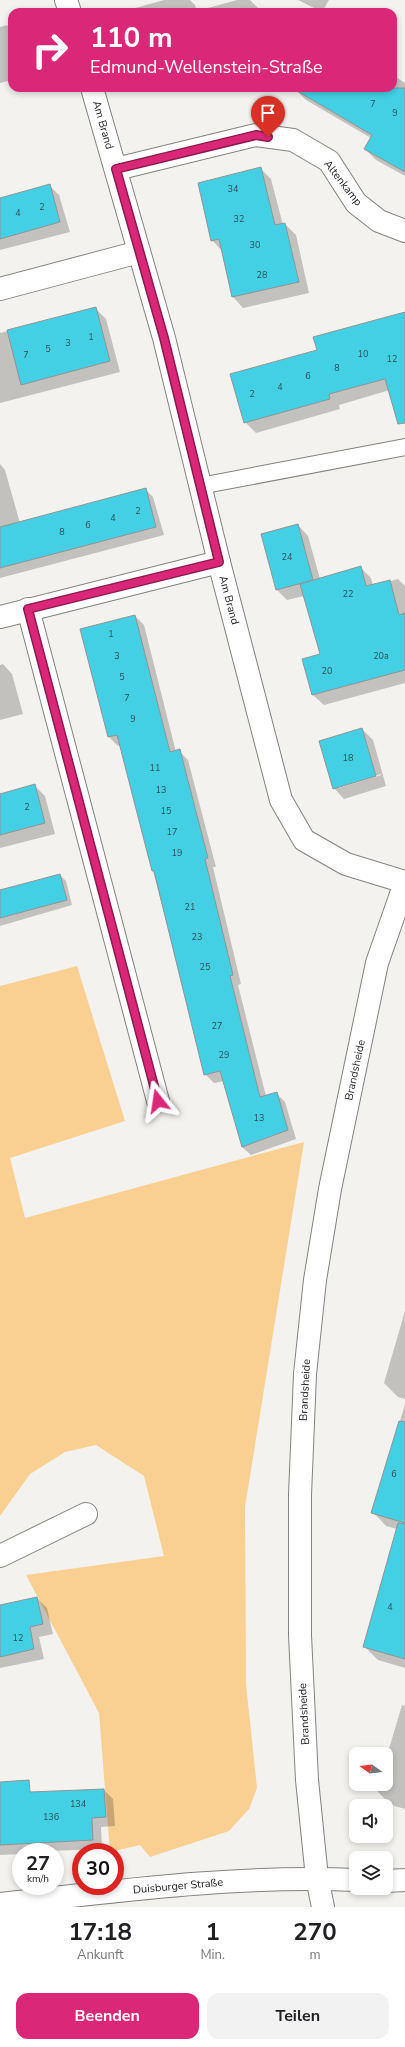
<!DOCTYPE html>
<html lang="de">
<head>
<meta charset="utf-8">
<style>
  body { margin:0; font-family:"Nunito Sans",sans-serif; background:#f2f2f2; color:#202124; height:100vh; display:flex; flex-direction:column; font-size:15px; white-space:nowrap }
  * { box-sizing:border-box; margin:0 }
  p { font-size:13px; color:#757577 }
  .icon { flex:none; width:22px; height:22px; fill:none; stroke:currentColor; stroke-width:2; stroke-linecap:round; stroke-linejoin:round }
  .map { position:relative; height:1907px; overflow:hidden }
  .details { display:flex; flex-direction:column; background:#fff; flex:1 }
  .details>* { flex:none }
  .banner { position:absolute; left:8px; top:8px; width:389px; height:84px; border-radius:12px; box-shadow:0 2px 6px #0003; background:#db2777; color:#fff; overflow:hidden }
  .needle { width:26px; rotate:284deg }
  .buttons { position:absolute; left:349px; top:1747px; display:grid; gap:8px }
  .buttons a { display:grid; place-items:center; width:44px; height:44px; border-radius:8px; background:#fff; box-shadow:0 2px 6px #0003; font-size:20px }
  .speed { position:absolute; left:12px; top:1843px; display:flex; gap:8px; font-size:20px; font-weight:700; text-align:center }
  .speed>* { display:grid; place-content:center; width:52px; height:52px; border-radius:50%; background:#fff; box-shadow:0 2px 6px #0003; line-height:1 }
  .speed small { font-size:10px; font-weight:400 }
  .speed .limit { border:6px solid #d22; background:#fff; color:#111 }
  .pin { position:absolute; display:grid; place-items:center; width:34px; height:34px; color:#fff; margin:-41px -17px; border-radius:50% 50% 50% 0; rotate:-45deg; box-shadow:0 0 4px #0007 }
  .pin .icon { rotate:45deg }
  .me { position:absolute; width:44px; margin:-22px; rotate:345deg; stroke-linejoin:round; filter:drop-shadow(0 0 3px #0008) }
  .turn { display:flex; align-items:center; gap:14px; height:84px; padding:0 16px; font-size:18px }
  .turn .icon { width:52px; height:52px; stroke-width:2.5 }
  .turn b { display:block; font-size:28px; line-height:34px }
  .eta { display:flex; justify-content:space-evenly; align-items:center; height:68px; text-align:center }
  .eta b { font-size:24px; font-weight:700; line-height:28px }
  .button { display:flex; gap:8px; margin-top:auto; padding:8px 16px }
  .button a { flex:1; height:46px; border-radius:12px; background:#db2777; color:#fff; font-size:16px; font-weight:700; line-height:46px; text-align:center }
  .button a+a { background:#f2f2f2; color:#202124 }
  .map>svg:first-child { display:block }
</style>
</head>
<body>
<div class="map">
<svg width="405" height="1907" viewBox="0 0 405 1907">
  <rect width="100%" height="100%" fill="#f4f2ee"/>
  <path fill="#f9d092" d="M77,966L125,1121L10,1158L25,1218L304,1142L245,1507L246,1684L257,1788L249,1809L229,1831L150,1857L140,1845L110,1852L99,1713L26,1575L164,1556L144,1476L96,1445L65,1452L30,1474L0,1516V986Z"/>
  <g fill="#0003" fill-rule="evenodd">
    <path d="M164,0H190L195,5L197,11L237,0H250L258,8L259,12H129L128,10Z"/>
    <path d="M298,0H329L322,12Z"/>
    <path d="M7,25L12,31V80L0,83V27Z"/>
    <path d="M393,75L405,83V176L376,160L365,149L371,138L306,100L295,89L393,88Z"/>
    <path d="M260,168L271,179L283,225L285,224L296,235L309,293L243,308L233,297L222,251L212,240Z"/>
    <path d="M49,185L59,195L70,232L0,250V198Z"/>
    <path d="M95,308L106,319L120,372L0,403V333Z"/>
    <path d="M405,313V398L390,390L339,405L340,409L256,433L245,422L318,351Z"/>
    <path d="M0,464L5,470L20,523L145,489L153,497L164,535L0,578Z"/>
    <path d="M298,525L308,536L320,579L360,567L371,578L373,586L398,579L405,586V683L324,705L313,695L322,654L304,596L287,600L277,590Z"/>
    <path d="M135,616L144,625L176,752L179,751L188,760L216,867H213L241,984L238,985L266,1096L276,1093L285,1102L296,1139L251,1155L242,1147L224,1081L214,1083L205,1074L121,745L118,746L109,737L81,630Z"/>
    <path d="M3,664L12,674L23,714L0,720V665Z"/>
    <path d="M362,729L373,740L386,786L344,799L334,788ZM381,774V775L339,788V786Z"/>
    <path d="M34,785L45,796L55,834L0,848V795Z"/>
    <path d="M60,875L66,881L72,905L0,926V891Z"/>
    <path d="M405,1311V1399L398,1397L384,1383Z"/>
    <path d="M405,1404V1668L378,1660L364,1646L397,1529L386,1526L373,1512Z"/>
    <path d="M37,1598L47,1608L53,1634L39,1637L44,1659L0,1668V1606Z"/>
    <path d="M402,1705L405,1706V1809L391,1805L377,1791L379,1784H386V1759Z"/>
    <path d="M104,1790L113,1799L115,1826L101,1827L102,1849L21,1852V1854L0,1855V1795Z"/>
  </g>
  <g fill="#43d0e4" stroke="#909495">
    <path d="M292,88H405V172L364,149L372,135Z"/>
    <path d="M261,167L275,225L285,223L299,282L232,297L219,239L211,241L198,183Z"/>
    <path d="M50,184L60,222L0,239V198Z"/>
    <path d="M96,307L110,361L21,385L7,330Z"/>
    <path d="M405,312V423L398,424L385,379L329,394L330,399L244,423L230,374L317,350L313,337Z"/>
    <path d="M146,488L156,527L0,568V527Z"/>
    <path d="M298,524L313,580L276,590L261,534Z"/>
    <path d="M361,566L366,586L390,580L399,615L405,613V670L312,695L302,659L320,654L300,584Z"/>
    <path d="M135,615L170,752L180,749L186,773L208,858L205,859L233,975L230,976L260,1097L277,1092L288,1130L242,1147L220,1071L204,1075L154,871H152L117,735L108,737L80,629Z"/>
    <path d="M362,728L376,776L333,789L319,741Z"/>
    <path d="M35,784L45,823L0,835V794Z"/>
    <path d="M60,874L67,900L0,918V890Z"/>
    <path d="M399,1421L405,1422V1523L371,1513Z"/>
    <path d="M398,1523L405,1524V1659L363,1647Z"/>
    <path d="M37,1597L43,1624L30,1627L34,1649L0,1657V1605Z"/>
    <path d="M29,1780L30,1792L104,1789L106,1817L92,1818L93,1840L0,1845V1782Z"/>
  </g>
  <g fill="none" stroke-linecap="round" stroke-linejoin="round">
    <defs>
      <path id="service" d="M200,486L405,447"/>
      <g id="minor">
        <path d="M66,0L70,12"/>
        <path d="M92,88L164,338L219,562L281,800L304,840L346,864L405,882"/>
        <path d="M116,169L256,135L293,140L329,161L356,203L379,221L405,231"/>
        <path d="M0,289L139,252"/>
        <path d="M28,609L158,1101"/>
        <path d="M0,617L219,562"/>
        <path d="M0,1556L86,1514"/>
        <path d="M386,1881L405,1880"/>
        <path d="M0,1904C118,1891 237,1875 356,1880"/>
      </g>
      <path id="secondary" d="M323,1907L317,1878L307,1780L300,1635V1495L305,1374L315,1280L330,1189L377,963L405,883"/>
    </defs>
    <use href="#service" stroke="#84827f" stroke-width="18"/>
    <use href="#minor" stroke="#84827f" stroke-width="24"/>
    <use href="#secondary" stroke="#84827f" stroke-width="24"/>
    <use href="#service" stroke="#fff" stroke-width="16"/>
    <use href="#minor" stroke="#fff" stroke-width="22"/>
    <use href="#secondary" stroke="#fff" stroke-width="22"/>
  </g>
  <g fill="none" stroke-linecap="round" stroke-linejoin="round">
    <defs>
      <path id="route" d="M158,1101L28,609L219,562L164,338L116,169L256,135L268,137"/>
    </defs>
    <use href="#route" stroke="#8e194d" stroke-width="10"/>
    <use href="#route" stroke="#db2777" stroke-width="7"/>
  </g>
  <g text-anchor="middle" dominant-baseline="central" stroke-width="3" stroke-linejoin="round" paint-order="stroke">
    <g font-size="9" fill="#2d5054">
      <text x="373" y="104">7</text>
      <text x="395" y="113">9</text>
      <text x="233" y="189">34</text>
      <text x="42" y="207">2</text>
      <text x="18" y="213">4</text>
      <text x="239" y="219">32</text>
      <text x="255" y="245">30</text>
      <text x="262" y="275">28</text>
      <text x="91" y="337">1</text>
      <text x="68" y="343">3</text>
      <text x="48" y="349">5</text>
      <text x="363" y="354">10</text>
      <text x="26" y="355">7</text>
      <text x="392" y="359">12</text>
      <text x="337" y="368">8</text>
      <text x="308" y="376">6</text>
      <text x="280" y="387">4</text>
      <text x="252" y="394">2</text>
      <text x="138" y="511">2</text>
      <text x="113" y="518">4</text>
      <text x="88" y="525">6</text>
      <text x="62" y="532">8</text>
      <text x="287" y="557">24</text>
      <text x="348" y="594">22</text>
      <text x="111" y="634">1</text>
      <text x="117" y="656">3</text>
      <text x="381" y="656">20a</text>
      <text x="327" y="671">20</text>
      <text x="122" y="677">5</text>
      <text x="127" y="698">7</text>
      <text x="133" y="719">9</text>
      <text x="348" y="758">18</text>
      <text x="155" y="768">11</text>
      <text x="161" y="790">13</text>
      <text x="27" y="807">2</text>
      <text x="166" y="811">15</text>
      <text x="172" y="832">17</text>
      <text x="177" y="853">19</text>
      <text x="190" y="907">21</text>
      <text x="197" y="937">23</text>
      <text x="205" y="967">25</text>
      <text x="217" y="1026">27</text>
      <text x="224" y="1055">29</text>
      <text x="259" y="1118">13</text>
      <text x="394" y="1474">6</text>
      <text x="390" y="1607">4</text>
      <text x="18" y="1638">12</text>
      <text x="78" y="1804">134</text>
      <text x="51" y="1817">136</text>
    </g>
    <g font-size="11" fill="#262524" stroke="#fff">
      <text transform="translate(103 125) rotate(74)">Am Brand</text>
      <text transform="translate(343 183) rotate(52)">Altenkamp</text>
      <text transform="translate(229 600) rotate(75)">Am Brand</text>
      <text transform="translate(355 1070) rotate(-78)">Brandsheide</text>
      <text transform="translate(305 1390) rotate(-87)">Brandsheide</text>
      <text transform="translate(304 1714) rotate(-93)">Brandsheide</text>
      <text transform="translate(178 1886) rotate(-5)">Duisburger Straße</text>
    </g>
  </g>
</svg>
<div class="buttons">
<a><svg class="needle" viewBox="-14 -14 28 28"><path d="M0-13l5 13h-10z" fill="#e53935"/><path d="M0 13l5-13h-10z" fill="#757577"/></svg></a>
<a><svg class="icon" aria-label="sound" viewBox="0 0 24 24"><path d="M4 9h4l5-4v14l-5-4H4zM17 9q2 3 0 6"/></svg></a>
<a><svg class="icon" aria-label="layers" viewBox="0 0 24 24"><path d="M12 4l9 5-9 5-9-5zM3 14l9 5 9-5"/></svg></a>
</div>
<div class="speed"><div>27<small>km/h</small></div><div class="limit">30</div></div>
<div class="pin" style="left:268px;top:137px;background:#d93025"><svg class="icon" aria-label="arrive" viewBox="0 0 24 24"><path d="M6 21V4h12l-3 4 3 4H6"/></svg></div>
<svg class="me" style="left:158px;top:1101px" viewBox="-20 -20 40 40"><path d="M0-17L14 15 0 8-14 15z" fill="#db2777" stroke="#fff" stroke-width="4"/></svg>
<div class="banner">
<div class="turn"><svg class="icon" aria-label="right" viewBox="0 0 24 24"><path d="M7 20v-9h11M14 6l5 5-5 5"/></svg><div><b>110 m</b>Edmund-Wellenstein-Straße</div></div>
</div>
</div>
<section class="details">
<div class="eta">
<div><b>17:18</b><p>Ankunft</p></div>
<div><b>1</b><p>Min.</p></div>
<div><b>270</b><p>m</p></div>
</div>
<div class="button"><a>Beenden</a><a>Teilen</a></div>
</section>
</body>
</html>
